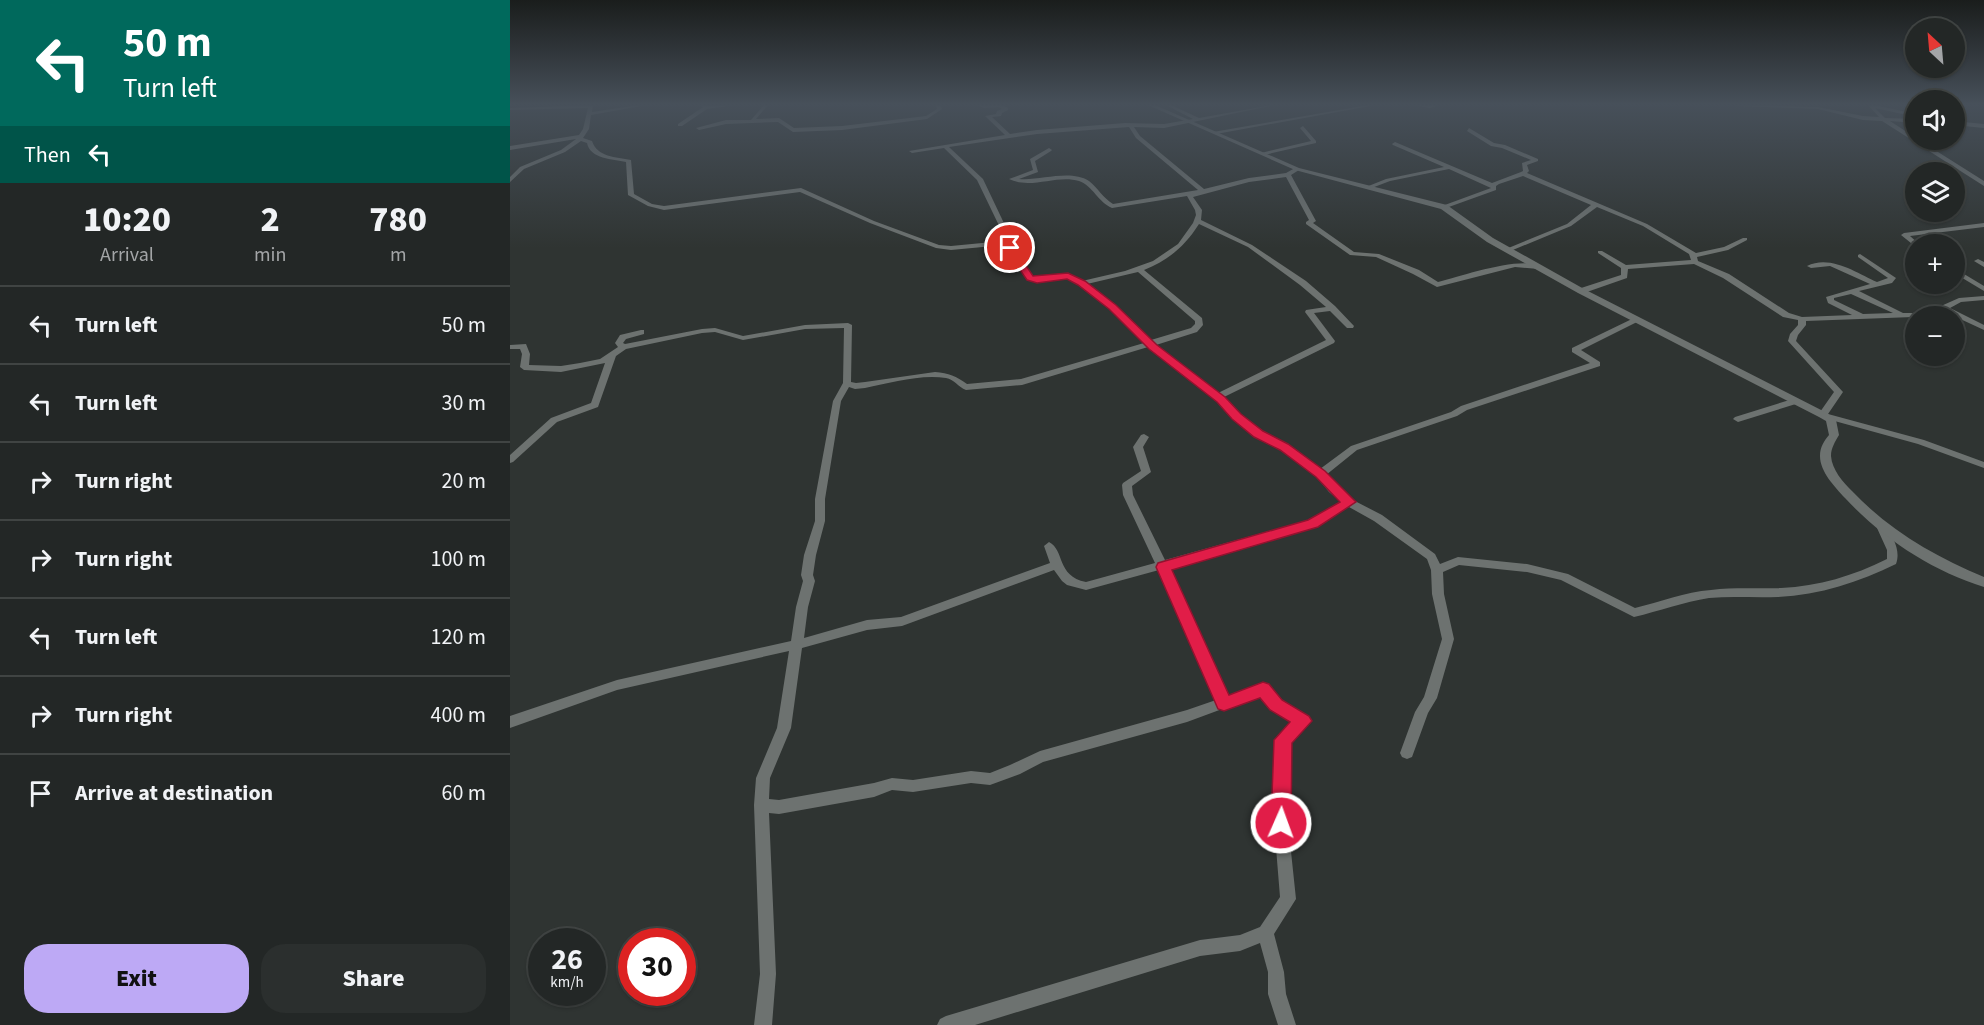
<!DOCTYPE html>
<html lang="en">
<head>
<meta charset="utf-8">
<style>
  body { margin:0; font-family:"Source Sans 3",sans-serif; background:#2b2f2e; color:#f1f3f6; height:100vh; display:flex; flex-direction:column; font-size:22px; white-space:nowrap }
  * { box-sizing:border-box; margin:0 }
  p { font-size:20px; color:#a3a5a7 }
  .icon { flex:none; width:33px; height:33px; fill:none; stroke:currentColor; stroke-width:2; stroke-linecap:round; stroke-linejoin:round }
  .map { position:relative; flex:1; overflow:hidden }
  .side { display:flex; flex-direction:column; background:#232726; width:510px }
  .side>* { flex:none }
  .top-card { background:#00695c; color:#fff; overflow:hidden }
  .needle { width:39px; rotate:334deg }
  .controls { position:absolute; left:1395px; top:18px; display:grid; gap:12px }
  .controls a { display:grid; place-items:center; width:60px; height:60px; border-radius:50%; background:#232726; box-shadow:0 2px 4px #0004,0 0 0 2px #404443; font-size:30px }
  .speed { position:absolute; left:18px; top:928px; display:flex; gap:12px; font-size:30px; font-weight:700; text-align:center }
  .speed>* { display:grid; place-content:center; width:78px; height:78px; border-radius:50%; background:#232726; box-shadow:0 2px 4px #0004,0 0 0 2px #404443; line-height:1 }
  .speed small { font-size:15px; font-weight:400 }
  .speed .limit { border:9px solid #d22; background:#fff; color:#111 }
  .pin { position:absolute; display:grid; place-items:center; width:51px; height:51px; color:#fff; margin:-26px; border:3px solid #fff; border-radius:50%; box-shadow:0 2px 6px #0007 }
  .me { position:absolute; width:66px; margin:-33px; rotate:2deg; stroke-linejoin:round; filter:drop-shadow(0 0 4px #0008) }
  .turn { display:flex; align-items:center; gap:21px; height:126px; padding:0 24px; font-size:27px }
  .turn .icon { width:78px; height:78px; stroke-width:2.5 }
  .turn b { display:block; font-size:42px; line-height:51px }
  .then { display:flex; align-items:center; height:57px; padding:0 24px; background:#0003; gap:12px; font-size:22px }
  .eta { display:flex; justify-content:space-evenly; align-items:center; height:102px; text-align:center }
  .eta b { font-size:36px; font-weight:800; line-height:42px }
  .action { display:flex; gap:12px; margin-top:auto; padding:12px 24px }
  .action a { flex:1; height:69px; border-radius:24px; background:#bda9f5; color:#111; font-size:24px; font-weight:800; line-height:69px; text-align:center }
  .action a+a { background:#2b2f2e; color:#f1f3f6 }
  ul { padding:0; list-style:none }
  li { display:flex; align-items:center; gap:18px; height:78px; padding:0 24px; border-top:2px solid #404443 }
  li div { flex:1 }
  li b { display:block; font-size:22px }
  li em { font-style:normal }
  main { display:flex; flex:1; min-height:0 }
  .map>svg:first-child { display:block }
</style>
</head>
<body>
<main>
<section class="side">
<div class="top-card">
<div class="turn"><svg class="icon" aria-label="left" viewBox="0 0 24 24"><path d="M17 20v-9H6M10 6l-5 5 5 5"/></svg><div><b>50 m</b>Turn left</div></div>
<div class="then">Then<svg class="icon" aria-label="left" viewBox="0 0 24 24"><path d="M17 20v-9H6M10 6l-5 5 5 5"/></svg></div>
</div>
<div class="eta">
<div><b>10:20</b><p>Arrival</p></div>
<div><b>2</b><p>min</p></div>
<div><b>780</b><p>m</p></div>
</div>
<ul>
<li><svg class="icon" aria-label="left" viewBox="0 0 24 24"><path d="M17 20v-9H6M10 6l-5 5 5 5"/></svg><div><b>Turn left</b></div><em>50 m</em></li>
<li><svg class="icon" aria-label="left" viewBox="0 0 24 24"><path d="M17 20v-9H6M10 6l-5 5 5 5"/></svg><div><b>Turn left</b></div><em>30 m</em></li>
<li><svg class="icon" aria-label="right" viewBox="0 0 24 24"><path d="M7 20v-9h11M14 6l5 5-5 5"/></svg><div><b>Turn right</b></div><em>20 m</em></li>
<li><svg class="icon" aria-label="right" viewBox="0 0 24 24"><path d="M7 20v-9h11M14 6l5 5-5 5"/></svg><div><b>Turn right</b></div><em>100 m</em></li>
<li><svg class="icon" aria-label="left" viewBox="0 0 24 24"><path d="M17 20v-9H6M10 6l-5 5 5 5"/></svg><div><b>Turn left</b></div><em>120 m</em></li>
<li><svg class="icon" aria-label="right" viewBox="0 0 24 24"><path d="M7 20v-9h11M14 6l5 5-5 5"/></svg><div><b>Turn right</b></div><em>400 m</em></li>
<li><svg class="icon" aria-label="arrive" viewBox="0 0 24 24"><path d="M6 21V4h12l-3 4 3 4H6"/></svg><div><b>Arrive at destination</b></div><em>60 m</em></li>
</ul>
<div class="action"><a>Exit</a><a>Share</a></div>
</section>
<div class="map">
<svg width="1474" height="1025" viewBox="0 0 1474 1025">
  <rect width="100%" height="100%" fill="#2f3432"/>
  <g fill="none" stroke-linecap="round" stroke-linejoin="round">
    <g fill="#6d7270" fill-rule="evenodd">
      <path d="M83,105L82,112L129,105H137L81,115L79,129L73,138L82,141C87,157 106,157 121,160L124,194L142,204L154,206L291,188L364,221L429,245L441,246L493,241L495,238L467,180L434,148L402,153L399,151L495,135L475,116L486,114L487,111L492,109L489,107L474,108L467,105H493L498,108V110L492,113L491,116L482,117L500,134L527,130L615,123L654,124L683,119L656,105H661L689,118L762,105L760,106L654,128L624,127L630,136L694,189L739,178L776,173L785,168H789V170L781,175L806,221L803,223L844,252L869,254L909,270L928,282C953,276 1011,255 1033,267L1029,269L1005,267L927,287L903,274L866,257L840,255L796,224V222L799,220L776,177L739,182L683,197L692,210L691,220L742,245L796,281L825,306L844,326L843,328H837L820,311L804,313L825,341L824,343L714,397L729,414L752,432L777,445L810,469L841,446L941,412L951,406L1080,363L1062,352V348L1124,318H1130L1131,320L1071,350L1090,362V366L957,410L947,416L847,450L816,475L827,488L841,499L872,515L925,554L930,564L948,557L1017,564L1058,574L1125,608C1150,602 1175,592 1201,590C1224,587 1248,589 1271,588C1309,586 1343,576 1377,559V550L1367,528L1372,524L1376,525C1383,538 1391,550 1386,564C1349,582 1310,595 1268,597C1245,598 1222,596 1199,598C1174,602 1149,611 1124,617L1051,580L1017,572L949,565L933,572L934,594L944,639L927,698L918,713L902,757L897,759L892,757L890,753L905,712L914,697L932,639L922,594L921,570L917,559L864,521L839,507L807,526L659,568L717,696L753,684L758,685L771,701L798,717L800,721L798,725L780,742L778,823L786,899L764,934L774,972L776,994L786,1025H768L758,994V972L750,943L730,951L690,956L465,1025H427L430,1019L436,1016L690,940L730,935L750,927L770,897L764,823L766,740L768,736L783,722L761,709L750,695L677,722L533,762L510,774L480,785L461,783L403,792L382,790L364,797L269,814L259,813L266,974L262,1025H244L250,974L244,805L246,778L267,728L279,651L107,690L0,728V716L107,680L281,641L286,607L293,581L291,575L294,555L305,521V499L323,401L333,383L334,328L295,329L233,340L205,332L192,333L116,349L106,356L88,407L47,422L3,462L0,463V455L41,418L81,403L95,363L51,372L14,370L10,367L12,354L10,349H0V345L16,344L20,354L19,365L51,366L70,363L90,359L108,347L105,343L110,335L131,330H134V334L116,339L113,343L115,344L192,329L205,328L233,336L295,325L338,323L342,325L341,382L346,383L355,382L425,372C439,373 446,376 457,384L511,379L634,343L600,309L568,285L557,278L527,283L517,280L494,245L441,250L426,248L360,223L290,192L154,210L138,206L118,195L116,162C103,159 80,159 77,143L71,141L55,152L14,169L0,182V177L10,167L51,150L66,139L0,150V146L69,135L73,129L78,108L0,110V108ZM619,127L626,138L688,190L603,204C593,198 588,188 579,181C560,169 530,181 509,179L528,172L525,161L541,151L542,150L539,148L520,159L523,170L499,179C521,190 547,174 569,181C583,186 588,202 602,208L677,196L685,210L686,215L683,223L668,244L643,261L615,271L572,281L558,274L528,279L523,276L499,243L501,238L473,179L439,147L527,134ZM689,224L738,247L790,285L816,307L796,310L795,312L816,340L708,393L646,345L687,332L693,325L692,318L634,270C659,260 675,246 689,224ZM628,272L685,321V324L681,328L641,340L606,305L577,284ZM638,347L708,401L723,418L746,436L771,449L806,476L819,492L831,502L799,520L655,560L623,495L622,486L641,472L633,447L639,437L634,434L631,435L623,447L631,471L613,483L612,485L613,495L645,563L576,582C546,576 555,550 539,542L534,546L540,563L391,617L357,620L294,638L298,607L305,581L303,575L306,555L315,521V499L331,401L339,387L345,389L355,388C380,383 410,374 436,378C444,379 448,387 456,390L512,385ZM544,570L552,581L557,585L576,590L649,570L706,700L677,710L530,751L500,765L480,773L461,771L403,780L382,778L364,783L269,800L259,799L260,778L281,728L292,648L357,630L392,626Z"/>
      <path d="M190,105L199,106L225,105L197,109L172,126H168V124L193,107Z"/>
      <path d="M254,105H258L246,119L269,118L284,128L332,126L416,116L427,109L426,105H430L432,109L417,119L332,130L283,132L268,122L216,124L189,130L186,128L216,120H241Z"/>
      <path d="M858,105H866L706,134L703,132Z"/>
      <path d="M903,105H929L920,108Z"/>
      <path d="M1224,105L1308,107L1353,116L1369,117L1358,105H1364L1406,114V117L1365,108L1375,118L1406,119V123L1380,121L1406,138V140H1409L1474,181V186L1372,121L1353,120L1308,109L1226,106Z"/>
      <path d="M1444,121L1474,124V128L1444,125Z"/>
      <path d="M793,126L806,141V143L754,155L751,153L801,141L790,128Z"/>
      <path d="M959,128L984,143L995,145L1028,159V161L1017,165L1019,171L1017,173L1137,224L1186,253L1214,247L1233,238H1237V240L1218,250L1187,257L1188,261L1219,274L1279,313L1292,317L1342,315L1318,303L1316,297L1360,284L1320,266L1301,268L1297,266C1320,254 1347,273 1367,282L1378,278L1348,257V255L1350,254L1386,278L1382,283L1349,291L1393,313H1403L1431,306L1449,298L1474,296V300L1451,302L1440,308L1474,325V330L1433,311L1403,317L1296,321V325L1288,335L1286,341L1333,392L1318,414L1414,440L1474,462V468L1408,444L1310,417L1308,415L1310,412L1324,392L1278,341L1280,334L1288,325V320L1273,317L1213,278L1184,264L1118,269L1117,278L1074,293H1068V289L1111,275V268L1088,253V251H1092L1116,265L1181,260L1179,254L1133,226L1087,207L1061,226L998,252L996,251V249L1057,224L1081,205L1013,176L989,184L986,186V190L936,208H932V206L981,188L939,169L880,181L859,189L856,187L876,179L934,167L883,145L882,144L885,142L982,183L1011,172L1013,171L1012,163L1021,160L992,148L981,146L957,131ZM1341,294L1383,313L1353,314L1324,300V298Z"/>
      <path d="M1474,223V227L1400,236L1409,244H1406V247L1391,235L1394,233Z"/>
      <path d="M1468,259L1474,262V267L1464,261Z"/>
      <path d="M1444,268L1474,286V291L1444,273Z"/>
      <path d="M1286,398L1290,401L1289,403L1228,422L1223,419L1225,417Z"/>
    </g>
    <path fill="#6d7270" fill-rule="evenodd" d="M638,105H645L789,168L937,205L983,238L1074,289L1317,413L1326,420L1329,435C1325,442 1321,448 1321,456C1322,470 1333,482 1342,491C1380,531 1424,556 1474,577V587C1422,571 1372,538 1335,498C1325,487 1310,472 1310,456C1310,447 1314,441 1319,435L1316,421L1309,417L1068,293L977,242L931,209L785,170Z"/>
  </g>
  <linearGradient id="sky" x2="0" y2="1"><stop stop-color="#1a1d1c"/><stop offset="0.42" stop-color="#47505a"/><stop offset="1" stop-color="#47505a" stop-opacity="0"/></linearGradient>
  <rect width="1474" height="248" fill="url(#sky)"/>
  <path fill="#e11d48" stroke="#92132f" stroke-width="1.5" d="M496,246H503L523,276L558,273L575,281L606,305L647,345L715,397L731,414L753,431L778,444L815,471L846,502L808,527L662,570L719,695L753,682L759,684L772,700L799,716L802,721L782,743L781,823L778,829L771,832L764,829L761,823L764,740L780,722L760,710L750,698L714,711L708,709L646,567L648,563L798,520L830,502L806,477L770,450L744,437L722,419L707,402L639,349L599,309L568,285L557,279L527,283L517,280L495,248Z"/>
</svg>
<div class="controls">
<a><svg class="needle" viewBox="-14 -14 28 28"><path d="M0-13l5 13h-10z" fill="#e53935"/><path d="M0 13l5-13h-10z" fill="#a3a5a7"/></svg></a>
<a><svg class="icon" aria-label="sound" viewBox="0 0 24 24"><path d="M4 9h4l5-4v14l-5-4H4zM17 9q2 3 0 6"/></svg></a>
<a><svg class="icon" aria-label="layers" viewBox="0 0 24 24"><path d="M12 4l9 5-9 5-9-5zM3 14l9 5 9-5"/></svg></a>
<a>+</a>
<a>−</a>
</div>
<div class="speed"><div>26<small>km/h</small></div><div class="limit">30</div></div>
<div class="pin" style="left:500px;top:248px;background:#d93025"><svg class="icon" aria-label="arrive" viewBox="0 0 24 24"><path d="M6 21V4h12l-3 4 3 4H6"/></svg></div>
<svg class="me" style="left:771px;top:823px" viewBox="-20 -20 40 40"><circle r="17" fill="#e11d48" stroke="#fff" stroke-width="3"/><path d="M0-11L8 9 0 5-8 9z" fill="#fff"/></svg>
</div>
</main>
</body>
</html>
